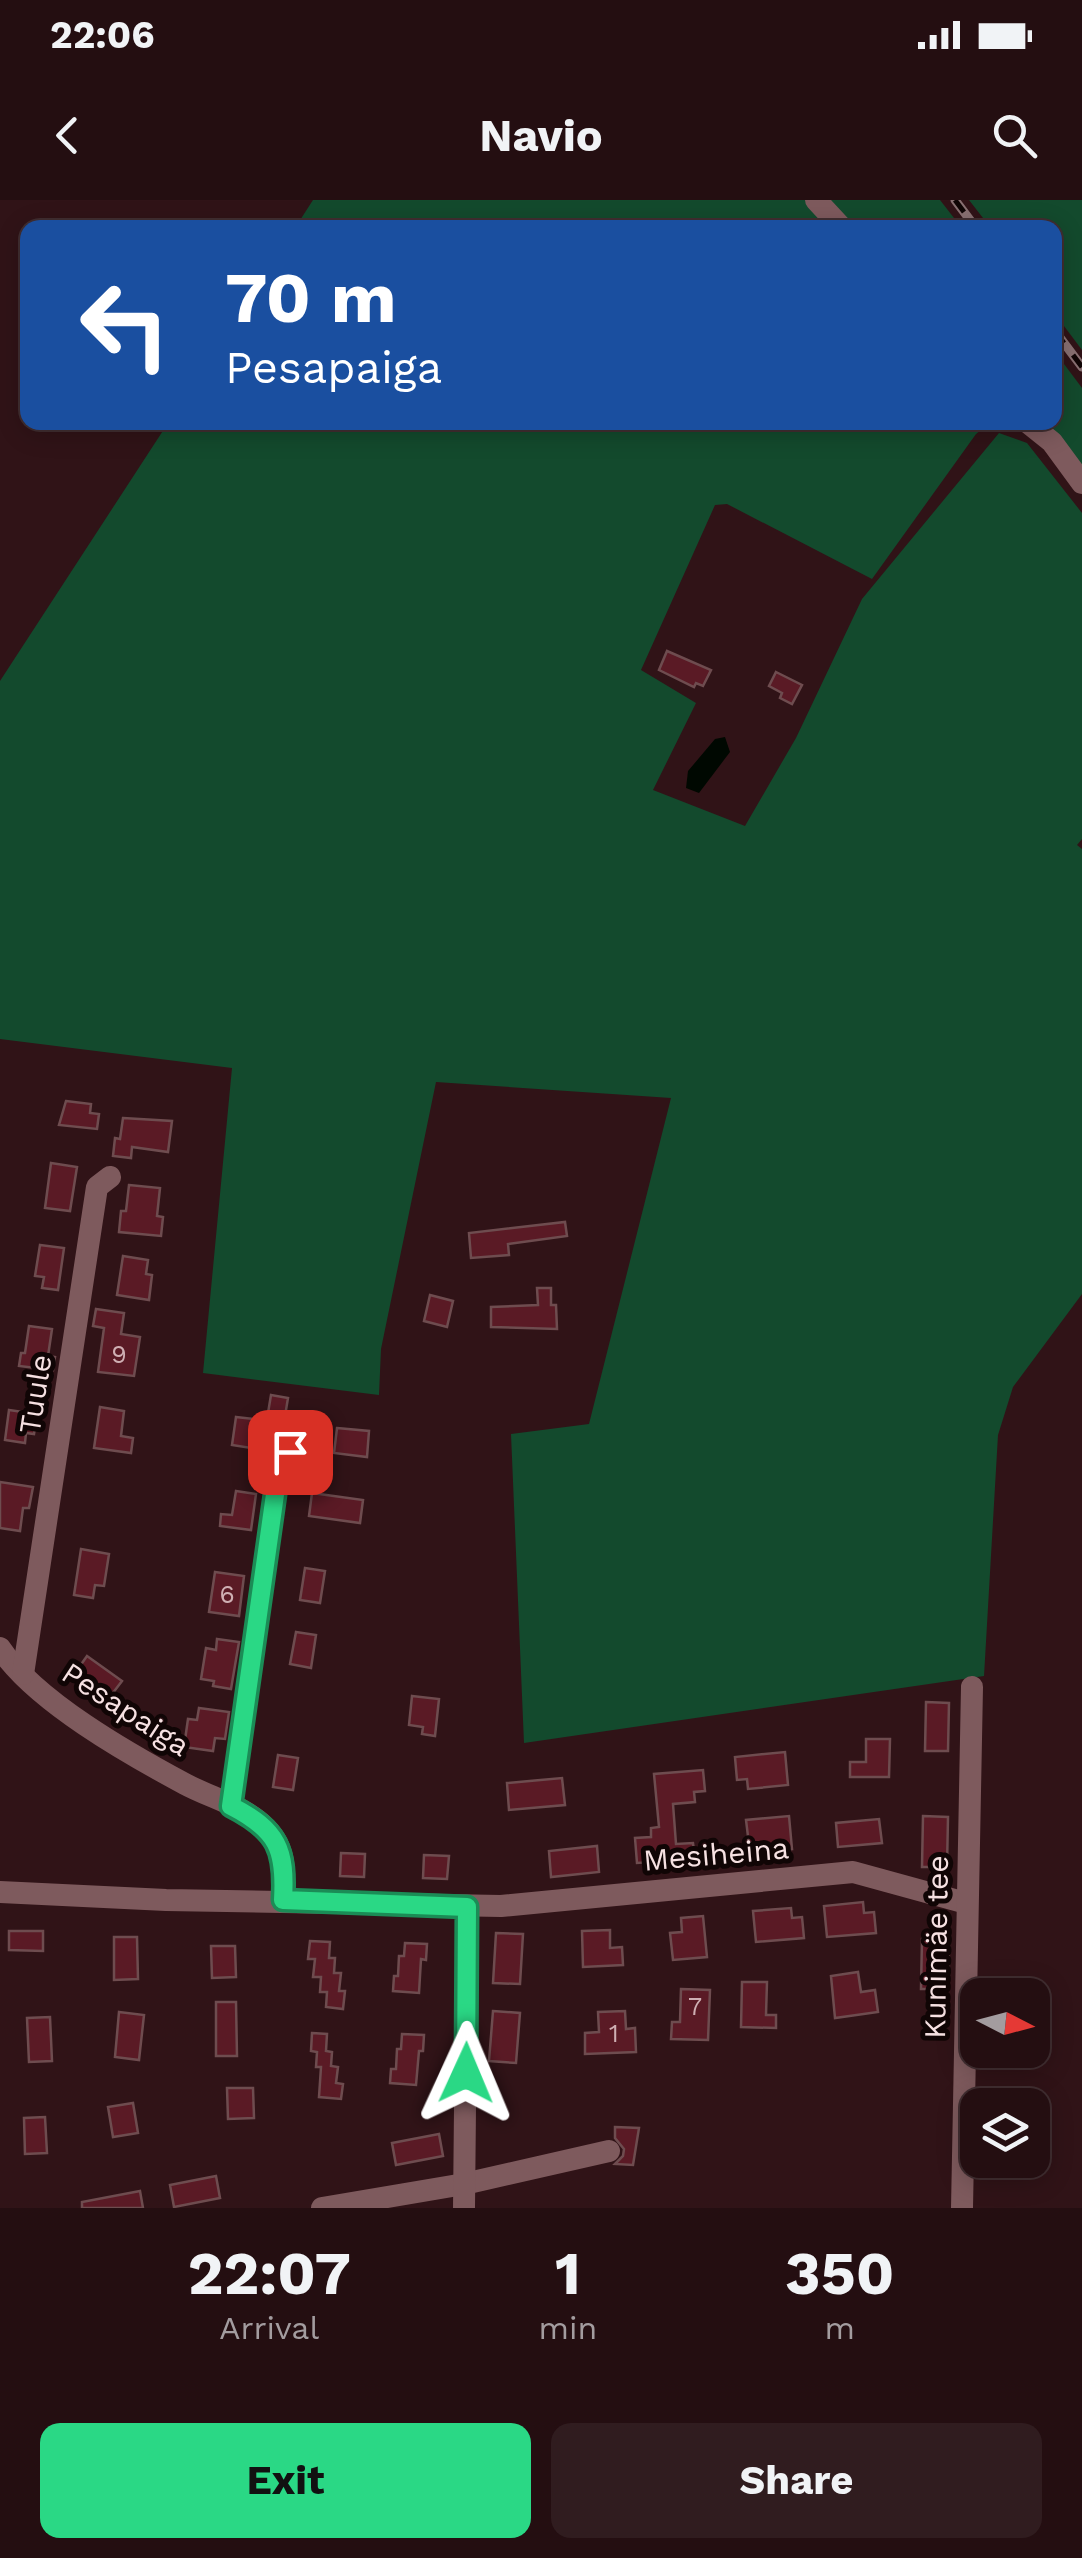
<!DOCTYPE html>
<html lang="en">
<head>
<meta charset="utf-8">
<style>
  body { margin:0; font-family:"Work Sans",sans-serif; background:#301c1f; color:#f1f3f6; height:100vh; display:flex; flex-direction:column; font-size:38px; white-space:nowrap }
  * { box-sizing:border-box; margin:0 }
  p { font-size:32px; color:#a39c9f }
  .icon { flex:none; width:55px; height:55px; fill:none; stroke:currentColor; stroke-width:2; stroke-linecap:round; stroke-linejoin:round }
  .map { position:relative; height:2008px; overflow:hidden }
  .panel { display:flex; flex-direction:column; background:#240e11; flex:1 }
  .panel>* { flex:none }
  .guide { position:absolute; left:20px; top:20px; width:1042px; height:210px; border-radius:20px; box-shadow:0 5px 25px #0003,0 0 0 2px #412e31; background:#1a4fa0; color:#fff; overflow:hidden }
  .needle { width:65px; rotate:96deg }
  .buttons { position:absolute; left:960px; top:1778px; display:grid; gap:20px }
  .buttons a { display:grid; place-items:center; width:90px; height:90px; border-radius:20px; background:#240e11; box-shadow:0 5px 25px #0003,0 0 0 2px #412e31; font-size:50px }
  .pin { position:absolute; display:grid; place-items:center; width:85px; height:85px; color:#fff; margin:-42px; border-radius:20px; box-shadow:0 5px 15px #0006 }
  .me { position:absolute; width:110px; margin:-55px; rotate:1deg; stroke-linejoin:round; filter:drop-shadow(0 0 8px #0008) }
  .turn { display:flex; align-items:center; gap:35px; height:210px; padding:0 40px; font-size:45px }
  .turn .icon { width:130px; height:130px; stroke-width:2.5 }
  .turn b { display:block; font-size:70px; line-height:85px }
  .eta { display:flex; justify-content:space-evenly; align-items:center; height:170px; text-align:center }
  .eta b { font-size:60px; font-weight:700; line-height:70px }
  .primary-button { display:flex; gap:20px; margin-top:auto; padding:20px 40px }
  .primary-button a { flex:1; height:115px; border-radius:20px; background:#2ad885; color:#111; font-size:40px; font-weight:700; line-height:115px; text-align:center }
  .primary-button a+a { background:#301c1f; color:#f1f3f6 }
  .status { display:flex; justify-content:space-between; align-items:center; height:70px; padding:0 50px; background:#240e11; direction:ltr }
  .status svg { height:28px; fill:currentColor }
  header { display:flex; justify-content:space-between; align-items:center; height:130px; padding:0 40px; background:#240e11; font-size:45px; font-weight:700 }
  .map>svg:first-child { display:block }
</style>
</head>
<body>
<div class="status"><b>22:06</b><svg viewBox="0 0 49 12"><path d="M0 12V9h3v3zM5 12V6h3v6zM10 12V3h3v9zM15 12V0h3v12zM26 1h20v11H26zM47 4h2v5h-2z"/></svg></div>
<header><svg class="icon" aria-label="back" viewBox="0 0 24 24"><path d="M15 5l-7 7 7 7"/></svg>Navio<svg class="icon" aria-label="search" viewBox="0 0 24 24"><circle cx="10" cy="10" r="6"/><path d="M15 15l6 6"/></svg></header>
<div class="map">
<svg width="1082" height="2008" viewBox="0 0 1082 2008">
  <rect width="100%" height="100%" fill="#301317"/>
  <g fill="#134a2d">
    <path d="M313,0H807L833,28H295Z"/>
    <path d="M825,0H940L961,27H850Z"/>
    <path d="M969,0H1082V150L1055,114V28L990,27Z"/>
    <path d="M1055,152L1082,188V275L1043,223L1055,222Z"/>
    <path d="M168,223H990L976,234L872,379L727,304L715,305L641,470L696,503L653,590L745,626L796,538L862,399L999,233L1027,243L1082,313V639L1077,645L1082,649V1094L1013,1187L998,1235L984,1476L524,1543L511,1234L589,1224L671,898L436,882L381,1149L379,1195L203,1173L232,868L0,839V481Z"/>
  </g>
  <path fill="#000801" d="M725,537L730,552L699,593L686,588L688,571L715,539Z"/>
  <g fill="#5a1a25" stroke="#6e4c4f" stroke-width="2.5">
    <path d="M667,451L711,470L703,486L696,483L694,487L659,470Z"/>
    <path d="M776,472L802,485L792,504L780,498L782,493L769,486Z"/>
    <path d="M66,901L91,904L90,913L99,914L97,929L59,925Z"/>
    <path d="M123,918L172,921L168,952L132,947L131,958L113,956L115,938L120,939Z"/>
    <path d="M51,963L77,967L70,1011L45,1008Z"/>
    <path d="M129,985L160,988L157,1016L163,1017L161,1036L119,1032L121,1011H126Z"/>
    <path d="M565,1022L567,1036L508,1044L509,1055L471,1058L469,1033Z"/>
    <path d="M40,1045L64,1048L58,1090L42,1088L44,1077L35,1076Z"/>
    <path d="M123,1056L148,1060L146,1074L152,1075L149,1100L117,1095Z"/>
    <path d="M537,1088H551V1105H556L557,1129L491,1127V1107L538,1105Z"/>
    <path d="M430,1095L453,1101L447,1127L424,1121Z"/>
    <path d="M96,1109L124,1113L121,1134L140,1137L134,1176L98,1172L104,1128L93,1126Z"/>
    <path d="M29,1126L52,1129L48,1156L55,1157L53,1170L19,1166L21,1153H25Z"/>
    <path d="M271,1195L288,1198L283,1228L266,1225Z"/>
    <path d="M100,1207L124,1211L121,1236L133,1238L131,1253L94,1248Z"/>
    <path d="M9,1210L37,1214L34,1234L26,1233L25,1243L5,1240Z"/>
    <path d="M236,1217L262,1220L258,1249L232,1245Z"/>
    <path d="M337,1228L369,1231L367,1257L334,1253Z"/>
    <path d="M0,1282L33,1287L29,1308H23L20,1331L0,1328Z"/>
    <path d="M236,1291L256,1294L251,1330L220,1326L221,1314L232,1315Z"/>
    <path d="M312,1293L363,1300L360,1323L309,1316Z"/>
    <path d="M81,1349L109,1354L104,1386L95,1385L93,1398L74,1395Z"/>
    <path d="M305,1368L325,1371L320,1403L300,1400Z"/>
    <path d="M215,1372L244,1376L239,1416L209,1412Z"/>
    <path d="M296,1432L316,1435L311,1468L290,1464Z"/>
    <path d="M217,1439L239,1442L231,1489L213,1486L214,1481L201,1479L206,1448L216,1450Z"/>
    <path d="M87,1456L122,1481L109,1498L75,1473Z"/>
    <path d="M412,1496L439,1499L435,1536L422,1534L423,1527L409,1525Z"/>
    <path d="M926,1502L949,1503L948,1551H925Z"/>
    <path d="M199,1508L229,1512L225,1539L215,1538L213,1551L184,1547L188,1519L197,1520Z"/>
    <path d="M866,1539H890L889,1577H850V1562H866Z"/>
    <path d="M785,1552L788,1585L748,1589L747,1579L737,1580L735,1557Z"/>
    <path d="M278,1555L298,1558L293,1590L273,1587Z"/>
    <path d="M703,1570L705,1591L694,1592L695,1602L673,1604L676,1644L693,1643L695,1659L637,1663L635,1638L651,1637V1628L659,1627L654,1574Z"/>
    <path d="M562,1578L565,1605L509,1610L507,1583Z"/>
    <path d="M789,1616L792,1649L750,1653L746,1620Z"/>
    <path d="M923,1616L948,1617L947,1667H922Z"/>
    <path d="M879,1619L882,1643L838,1647L836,1623Z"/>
    <path d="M597,1646L599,1672L551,1677L549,1651Z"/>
    <path d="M341,1653L365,1654L364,1677L340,1676Z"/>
    <path d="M424,1655L449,1656L447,1679L423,1678Z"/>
    <path d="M863,1702L864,1713L874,1712L876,1733L827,1737L824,1706Z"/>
    <path d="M791,1708L792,1718L802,1717L804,1738L756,1742L753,1711Z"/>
    <path d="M703,1716L707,1757L673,1760L670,1733L682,1732L681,1718Z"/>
    <path d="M610,1730V1748L622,1747L623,1765L583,1767L582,1731Z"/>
    <path d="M9,1731H43V1751L9,1750Z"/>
    <path d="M496,1733L523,1734L520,1784L493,1783Z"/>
    <path d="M114,1737H137L138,1779L114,1780Z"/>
    <path d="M922,1739H949L948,1789H921Z"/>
    <path d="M310,1741L330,1742L329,1758H335L334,1773H341L339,1791H345L343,1809L326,1807L327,1792H320L321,1777H313L315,1759H308Z"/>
    <path d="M405,1743L427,1744L426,1760L421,1759L419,1793L393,1791L394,1776H398L399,1756H404Z"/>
    <path d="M211,1746H235L236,1777L212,1778Z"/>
    <path d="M858,1772L861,1792L875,1790L878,1812L835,1818L831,1776Z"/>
    <path d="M742,1782H767L766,1815H776V1828L741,1827Z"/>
    <path d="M681,1789L710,1790L708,1840L671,1839L672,1822H680Z"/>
    <path d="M216,1802H236L237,1856H216Z"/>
    <path d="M493,1811L520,1813L516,1863L489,1861Z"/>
    <path d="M625,1811L626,1829L635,1828L636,1852L585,1854V1833L599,1832L598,1812Z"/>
    <path d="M119,1812L144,1815L139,1860L115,1857Z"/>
    <path d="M50,1817L52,1861L29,1862L27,1818Z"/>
    <path d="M312,1833L327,1834L326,1851L332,1852L331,1866L338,1867L336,1883L343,1884L341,1899L319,1897L321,1867H316L317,1852L311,1851Z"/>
    <path d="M402,1834L424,1835L423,1851H419L416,1885L390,1883L391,1869H396L397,1849H401Z"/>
    <path d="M227,1888H253L254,1918L228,1919Z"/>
    <path d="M133,1903L138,1933L113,1937L108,1907Z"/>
    <path d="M45,1917L47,1953L25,1954L24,1918Z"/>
    <path d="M615,1927L639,1928L633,1965L615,1964L623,1956L624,1949L615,1938Z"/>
    <path d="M439,1934L443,1956L396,1965L392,1943Z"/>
    <path d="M216,1976L220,1998L174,2007L170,1985Z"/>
    <path d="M140,1991L143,2008H82V2002Z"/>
  </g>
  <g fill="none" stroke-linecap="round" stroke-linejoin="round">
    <g stroke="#7e5a5d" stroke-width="22">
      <path d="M816,0L842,28"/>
      <path d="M1027,222L1052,242L1082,283"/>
      <path d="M0,1448C35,1501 129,1554 185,1584C211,1598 245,1606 266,1628C287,1649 285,1674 283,1701"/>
      <path d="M23,1474L97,987L110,977"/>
      <path d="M231,1606L279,1266L290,1253"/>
      <path d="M0,1692L166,1700L501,1706L853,1672L966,1703"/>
      <path d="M322,2008L464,1984L609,1951"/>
      <path d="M464,2008L467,1707"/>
      <path d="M962,2008L972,1487"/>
    </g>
    <defs>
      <g id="rail">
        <path d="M955,0L976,28"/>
        <path d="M1055,131L1082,167"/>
      </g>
    </defs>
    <use href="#rail" stroke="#897072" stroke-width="9"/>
    <use href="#rail" stroke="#100505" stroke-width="5" stroke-dasharray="15" stroke-linecap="butt"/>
  </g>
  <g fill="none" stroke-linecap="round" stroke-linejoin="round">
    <defs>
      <path id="route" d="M290,1252L279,1266L231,1606C278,1630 286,1650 283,1700L467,1707L466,1873"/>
    </defs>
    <use href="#route" stroke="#1b8c56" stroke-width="25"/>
    <use href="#route" stroke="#2ad885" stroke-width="18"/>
  </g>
  <g text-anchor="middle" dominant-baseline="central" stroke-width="10" stroke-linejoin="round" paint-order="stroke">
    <g font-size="25" fill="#cfafb3">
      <text x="119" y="1154">9</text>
      <text x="227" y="1394">6</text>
      <text x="695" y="1806">7</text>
      <text x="614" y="1833">1</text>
    </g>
    <g font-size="30" fill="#f6e1e2" stroke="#100505">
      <text transform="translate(35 1194) rotate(-81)">Tuule</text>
      <text transform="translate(126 1509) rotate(33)">Pesapaiga</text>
      <text transform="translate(716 1654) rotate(-5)">Mesiheina</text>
      <text transform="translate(936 1747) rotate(-89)">Kunimäe tee</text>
    </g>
  </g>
</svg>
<div class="buttons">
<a><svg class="needle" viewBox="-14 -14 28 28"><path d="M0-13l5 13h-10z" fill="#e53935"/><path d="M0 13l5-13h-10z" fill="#a39c9f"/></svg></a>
<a><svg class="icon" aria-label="layers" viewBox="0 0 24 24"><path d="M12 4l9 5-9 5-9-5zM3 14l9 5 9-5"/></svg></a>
</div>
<div class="pin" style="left:290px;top:1252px;background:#d93025"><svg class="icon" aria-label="arrive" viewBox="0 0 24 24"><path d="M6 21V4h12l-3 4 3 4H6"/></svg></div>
<svg class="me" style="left:466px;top:1873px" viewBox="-20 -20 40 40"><path d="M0-17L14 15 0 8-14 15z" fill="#2ad885" stroke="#fff" stroke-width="4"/></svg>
<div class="guide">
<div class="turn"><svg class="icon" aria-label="left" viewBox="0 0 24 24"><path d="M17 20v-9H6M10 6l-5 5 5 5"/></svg><div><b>70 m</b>Pesapaiga</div></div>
</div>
</div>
<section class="panel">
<div class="eta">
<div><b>22:07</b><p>Arrival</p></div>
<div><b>1</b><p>min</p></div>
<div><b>350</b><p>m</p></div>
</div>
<div class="primary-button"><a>Exit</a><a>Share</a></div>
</section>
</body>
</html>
